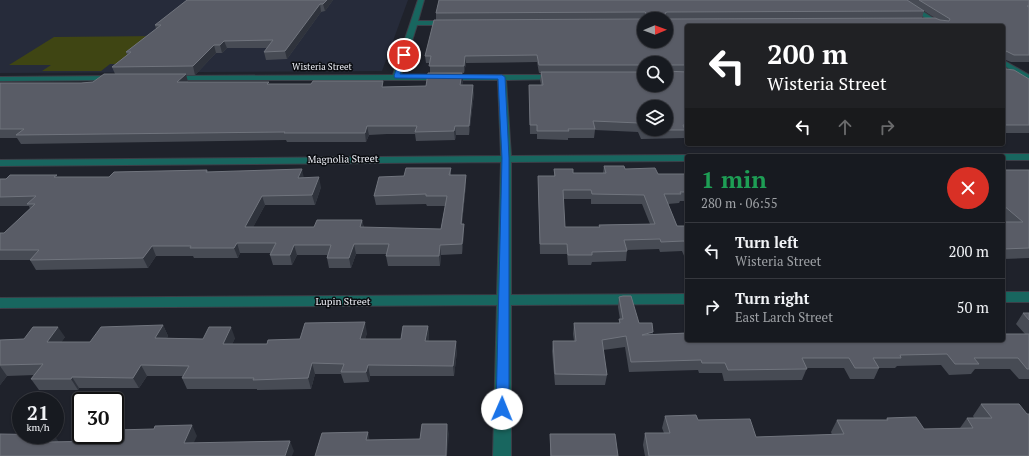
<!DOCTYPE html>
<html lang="en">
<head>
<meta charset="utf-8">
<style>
  body { margin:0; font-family:"PT Serif",serif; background:#202329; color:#f1f3f6; height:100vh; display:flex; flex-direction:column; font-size:15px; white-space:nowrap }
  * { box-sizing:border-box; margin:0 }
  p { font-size:13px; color:#9ea1a5 }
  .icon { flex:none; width:22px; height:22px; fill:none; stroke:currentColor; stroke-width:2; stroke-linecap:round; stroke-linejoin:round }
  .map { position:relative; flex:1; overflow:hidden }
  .panel { position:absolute; left:685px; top:154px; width:320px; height:188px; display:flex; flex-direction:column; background:#171a20; border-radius:4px; box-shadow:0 1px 3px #0004,0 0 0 1px #36383e }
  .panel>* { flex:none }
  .hud { position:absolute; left:685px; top:24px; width:320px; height:122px; border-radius:4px; box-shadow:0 1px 3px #0004,0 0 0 1px #36383e; background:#202124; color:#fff; overflow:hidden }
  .needle { width:26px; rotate:89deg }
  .controls { position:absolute; left:637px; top:12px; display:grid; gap:8px }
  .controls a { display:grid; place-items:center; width:36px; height:36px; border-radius:50%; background:#171a20; box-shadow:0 1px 3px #0004,0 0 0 1px #36383e; font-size:20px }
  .speed { position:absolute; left:12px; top:392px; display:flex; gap:8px; font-size:20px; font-weight:700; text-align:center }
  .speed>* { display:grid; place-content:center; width:52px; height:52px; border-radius:50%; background:#171a20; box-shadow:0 1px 3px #0004,0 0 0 1px #36383e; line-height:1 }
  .speed small { font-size:10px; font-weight:400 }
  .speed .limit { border:2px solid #111; border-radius:6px; background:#fff; color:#111 }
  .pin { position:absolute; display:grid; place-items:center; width:34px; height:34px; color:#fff; margin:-17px; border:2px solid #fff; border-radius:50%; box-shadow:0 1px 4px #0007 }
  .me { position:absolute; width:44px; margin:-22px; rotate:1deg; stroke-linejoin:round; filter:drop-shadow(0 0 3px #0008) }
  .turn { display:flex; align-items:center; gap:14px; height:84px; padding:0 16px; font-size:18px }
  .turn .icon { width:52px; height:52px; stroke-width:2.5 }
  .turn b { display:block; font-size:28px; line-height:34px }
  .lanes { display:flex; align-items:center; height:38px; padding:0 16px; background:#0003; justify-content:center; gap:20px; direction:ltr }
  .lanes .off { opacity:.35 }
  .round { display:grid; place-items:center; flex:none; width:42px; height:42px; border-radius:21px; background:#202329 }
  .summary { display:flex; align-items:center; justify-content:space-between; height:68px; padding:0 16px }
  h1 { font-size:24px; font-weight:700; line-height:30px; color:#1e9e55 }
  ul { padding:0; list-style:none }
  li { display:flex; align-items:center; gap:12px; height:56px; padding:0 16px; border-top:1px solid #36383e }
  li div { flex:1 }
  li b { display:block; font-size:15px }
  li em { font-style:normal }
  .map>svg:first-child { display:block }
</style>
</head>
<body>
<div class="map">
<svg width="1029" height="456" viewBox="0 0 1029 456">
  <rect width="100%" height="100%" fill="#1f222b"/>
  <path fill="#262b3a" d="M0,0H408L382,71L0,73Z"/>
  <path fill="#3f4513" d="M159,36L125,64H110L101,71H42L51,65H9L54,37Z"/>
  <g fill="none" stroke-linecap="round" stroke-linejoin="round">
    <defs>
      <g id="minor">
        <path d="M418,0H424L418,21H449L452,23L449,25H417L401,75H557L561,77L557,79L506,80L511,156L687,155L691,156H687V161L511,162V295L687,294V304L511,305V456H493L497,305L0,308V298L497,295L501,162L0,166V160L501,156L498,80H171L167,78L171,76L393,75Z"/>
        <path d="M897,0H904L946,26H938Z"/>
        <path d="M1003,60L1029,75V80L1003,65Z"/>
        <path d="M115,76H118V80L0,81V77Z"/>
        <path d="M1003,154H1029V160H1003V156H999Z"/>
        <rect x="1003" y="292" width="26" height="10"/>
      </g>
    </defs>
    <use href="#minor" stroke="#3c3f48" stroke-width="2"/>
    <use href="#minor" fill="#18665f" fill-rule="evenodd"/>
  </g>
  <g fill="#474b54" fill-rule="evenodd">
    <path d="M187,0H333L325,11L321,12L287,59L266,60L264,52L267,48H227L222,53H216L195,75H186L188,82L384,87L426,86L430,73V63H426L425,56L436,19V13L439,0H1029V62H1011L1003,59V26H687V133H685L684,138L641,139L638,132L595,130L594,138H568V140L537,139V134H530L529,93V85H541L540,80L541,73H539L537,62L466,63L464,73H462L463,81L462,85L474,93L469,135H456L455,140L416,141L415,134H387L369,135L366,142H287L286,140L21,144L17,138H0V83H81L93,82L115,74L112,67L127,55L126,52L156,29L155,25ZM924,11L935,18H922ZM644,63L666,85H644Z"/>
    <path d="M1003,63L1006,69L1029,79V133H1003Z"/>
    <path d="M604,166L625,169L658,174H687V201H680L679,203L668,204L677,226H687V263L682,251L660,252L659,249L627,250L626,261L592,262L591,265H568L567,254H540L538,176H554V169L573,173H603ZM563,199H591V204H642L650,224L599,225V227H565Z"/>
    <path d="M451,168V175H466V184L462,224H464V233L462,254L441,255L440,266H388L386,256L387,254H356L351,268H329L327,258V255H297L292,265H273L270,255L271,253H240L238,258H194L193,256H156L148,268L36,270L30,260H0V233H4L30,209L29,206H0V179L58,177H109L207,170L208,172L304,178L321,187L315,205H265L253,227H314L362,220L364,228L441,229L445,206H427L426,204L376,205L374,196L404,176Z"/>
    <path d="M1003,168L1006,170H1029V258L1003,259V222H1006L1003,219Z"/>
    <path d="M619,297L639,323L653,332V334L686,333L687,326V340L1025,334L1016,324L1023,313H1029V379H1019L1010,369H975L971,374L949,375L941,365L897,366L895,368H879L874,379H850L844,368H807L802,380L724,381L722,373H699L698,370L629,372L625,347L603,350L607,375L605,385H555L552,351L553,341H574L573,334L574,323H619L620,319L618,307Z"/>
    <path d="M163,325L168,336L167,338L203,339L235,338L232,344H267L300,339L367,333L365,339H401L428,326L429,337L428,341L457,351L454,376H370L369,382L344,383L341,374H315L311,389L257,390V389H187L182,378L183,376H147L139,388H79L78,390H39L31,379L35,375L7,376L0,385V340L65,337L61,342H90Z"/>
    <path d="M981,404L1027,414L1029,456H645L643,445L645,433H664L662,428L665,416L698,420L756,437L832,435L831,432L837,420H886L887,418L924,429L960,428L967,418H974L973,416Z"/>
    <path d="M550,434L618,456H550Z"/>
  </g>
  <g fill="#2f333c">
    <path d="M327,0H333L325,11L323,4Z"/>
    <path d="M320,4L321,12L287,59L285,51Z"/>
    <path d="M224,41L227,48L222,53L220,45Z"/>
    <path d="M214,45L216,53L195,75L193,66Z"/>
    <path d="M465,56L466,63L464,73V66Z"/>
    <path d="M462,73L463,81L461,93L460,85Z"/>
    <path d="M186,74L188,82L180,90L177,82Z"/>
    <path d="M473,85L474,93L469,135V126Z"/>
    <path d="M367,126L369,135L366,142L365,133Z"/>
    <path d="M455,126L456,135L455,140L454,131Z"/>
    <path d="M302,169L304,178H298Z"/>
    <path d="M466,175V184L461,233V224Z"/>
    <path d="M319,177L321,187L315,205L312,195Z"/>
    <path d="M262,196L265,205L248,237L245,227Z"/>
    <path d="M362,220L364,229L360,227Z"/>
    <path d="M464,224V233L462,254V244Z"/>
    <path d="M237,243L240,253L238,258L234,248Z"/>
    <path d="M354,244L356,254L351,268L349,258Z"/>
    <path d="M294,245L297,255L292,265L290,255Z"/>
    <path d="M440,245L441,255L440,266L439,256Z"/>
    <path d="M152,246L156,256L148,268L143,258Z"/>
    <path d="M365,322L367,333L362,350L360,339Z"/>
    <path d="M163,325L168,336L161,349L155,338Z"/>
    <path d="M428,326L429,337L427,351L425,341Z"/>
    <path d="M58,327L65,337L54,353L47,342Z"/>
    <path d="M231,327L235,338L228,354L223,344Z"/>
    <path d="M653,332L651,343L642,335Z"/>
    <path d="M456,341L457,351L454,376L453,366Z"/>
    <path d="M312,363L315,374L311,389L308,378Z"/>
    <path d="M141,365L147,376L139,388L133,378Z"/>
    <path d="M368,365L370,376L369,382L366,372Z"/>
    <path d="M0,366L7,376L0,385Z"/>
    <path d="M72,377L79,388L78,390L71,379Z"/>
    <path d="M447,424L449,434L447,456H446Z"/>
    <path d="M192,425L197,436L189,453L184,443Z"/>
    <path d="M368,432L370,442L366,440Z"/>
    <path d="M53,435H54L61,445L48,442Z"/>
    <path d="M290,441L294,451L292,456H285Z"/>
  </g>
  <g fill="#595c66" stroke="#70747d" fill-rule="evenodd">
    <path d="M187,0H327L323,4H320L285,51L264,52L273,40L224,41L220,45H214L193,66L112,67L131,52H126L161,25H155Z"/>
    <path d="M439,0H907L924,11L667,12L665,13L667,19L935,18L940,20L949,21L950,19L919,0H1029V6H1027L1029,7V55H1014L1006,51L1005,55H1003V26H687V65H667L666,66V63H644V65H539L537,55L465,56L464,66H429L431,56H425L434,20L645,19L646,13L645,12L436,13ZM644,19H666V41H644Z"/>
    <path d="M1003,63L1005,65L1006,69L1014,70L1029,79V125H1003Z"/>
    <path d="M666,70V71L687,72V125H683L685,130H643L639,123L593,121L595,129H568L569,131H537V125H530L529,85H543L541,72H644V85H666ZM644,107H666V129H644Z"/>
    <path d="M428,73H462L460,85H473L469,126H455L454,131L415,132L417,126H367L365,133H284L285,132L16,135L24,129H0V83H81L93,82L104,74H186L177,82H269L267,84H311L313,81H383L382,87L426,86Z"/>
    <path d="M604,166H624L625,169L655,168L658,174H687V192H680L681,194H664L677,226H687V249L684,241L661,242L660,239L624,240L627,251L592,252V255H568L567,244H540L538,176H555L554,169H573V173H606ZM563,190H591L592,194L644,195L655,224L599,225L600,227H565Z"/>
    <path d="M406,168H451L449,175H466L461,224H464L462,244L440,245L439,256H386L389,244H354L349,258H327L331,245H294L290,255H270L276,243H237L234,248H190L191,246H152L143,258L30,260L39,250H0V233H4L35,204H27L36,196L0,197V179H6L10,175H57L54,177H109L114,172L207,170L206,172L302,169L298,178L319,177L312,195L262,196L245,227H314L317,220H362L360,227L441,229L447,196H426V194L374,196L379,177L404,176Z"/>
    <path d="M1003,168L1006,170H1029V248L1003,249V222H1023L1003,205Z"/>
    <path d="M623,296H631L639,323H652L653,332L642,335L687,333V340H1003V334H1029V369H1027L1018,358H974L979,364H955L947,354L900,355L901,358H873L879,368H855L849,358H802L807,369L728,370L725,363H702L701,360L631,362L626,336L602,340L607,375L555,374L553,341H576L574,323H620L619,319H623L619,297Z"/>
    <path d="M1023,313H1029V320Z"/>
    <path d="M365,322L360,339H401L403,326H428L425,341H456L453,366L368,365L366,372H341L344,364L312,363L308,378L253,380L254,378H182L189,366L141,365L133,378L72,377L71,379H31L43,364L0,365V340L24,339L33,327H58L47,342H90L101,327L163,325L155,338L203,339L209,327H231L223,344H267L268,340L300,339L305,323Z"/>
    <path d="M981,404H1019L1027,414H1029V456H649L645,433H670L665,416L696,415L698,420L750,419L756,437L844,434L837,420H888L887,418L916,417L924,429L973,428L967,418H992Z"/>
    <path d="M422,424H447L446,456H315L322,433L368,432L366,440L420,439Z"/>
    <path d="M192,425L184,443L290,441L285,456H0V434L53,435L48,442L103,441L106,435H115V430L154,429L155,426Z"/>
    <path d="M550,434H615L618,456H551Z"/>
  </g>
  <path fill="#1a73e8" stroke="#114b97" d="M404,53L406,55L400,74L502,75L505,77L509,158V409L507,413L502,414L498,413L496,409L502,158L498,79L395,78L394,76L401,55Z"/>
  <g text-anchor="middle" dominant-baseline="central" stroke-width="3" stroke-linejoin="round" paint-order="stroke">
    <g font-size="9" fill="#eff1f8" stroke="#0a0c10">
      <text x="322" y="67">Wisteria Street</text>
    </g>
    <g font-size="10" fill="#eff1f8" stroke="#0a0c10">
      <text transform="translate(343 159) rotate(-1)">Magnolia Street</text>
      <text x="343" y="301">Lupin Street</text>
    </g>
  </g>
</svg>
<div class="controls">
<a><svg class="needle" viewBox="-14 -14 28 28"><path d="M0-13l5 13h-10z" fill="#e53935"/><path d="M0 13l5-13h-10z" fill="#9ea1a5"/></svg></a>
<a><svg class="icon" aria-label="search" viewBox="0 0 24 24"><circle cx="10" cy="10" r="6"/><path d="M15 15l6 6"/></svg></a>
<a><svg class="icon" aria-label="layers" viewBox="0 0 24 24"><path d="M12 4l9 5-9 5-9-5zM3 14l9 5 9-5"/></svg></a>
</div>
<div class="speed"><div>21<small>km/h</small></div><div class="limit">30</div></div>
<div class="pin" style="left:404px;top:55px;background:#d93025"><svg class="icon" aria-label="arrive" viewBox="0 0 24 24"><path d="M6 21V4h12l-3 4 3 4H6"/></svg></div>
<svg class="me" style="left:502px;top:409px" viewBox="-20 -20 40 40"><circle r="19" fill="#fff"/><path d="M0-13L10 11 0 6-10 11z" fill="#1a73e8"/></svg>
<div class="hud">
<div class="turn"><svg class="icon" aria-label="left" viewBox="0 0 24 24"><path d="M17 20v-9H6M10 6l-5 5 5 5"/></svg><div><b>200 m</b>Wisteria Street</div></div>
<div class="lanes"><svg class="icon" aria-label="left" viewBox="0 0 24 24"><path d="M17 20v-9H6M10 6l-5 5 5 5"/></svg><svg class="icon off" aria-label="ahead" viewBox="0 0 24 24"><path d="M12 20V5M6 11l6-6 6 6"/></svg><svg class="icon off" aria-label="right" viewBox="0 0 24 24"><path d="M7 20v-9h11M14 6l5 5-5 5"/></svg></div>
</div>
<section class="panel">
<div class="summary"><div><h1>1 min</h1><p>280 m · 06:55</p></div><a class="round" style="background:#d93025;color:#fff"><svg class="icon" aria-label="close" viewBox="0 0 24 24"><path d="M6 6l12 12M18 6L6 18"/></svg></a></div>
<ul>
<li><svg class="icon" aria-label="left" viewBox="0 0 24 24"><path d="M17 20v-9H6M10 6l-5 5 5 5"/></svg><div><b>Turn left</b><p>Wisteria Street</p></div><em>200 m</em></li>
<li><svg class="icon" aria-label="right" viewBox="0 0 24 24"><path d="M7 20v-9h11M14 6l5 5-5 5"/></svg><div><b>Turn right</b><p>East Larch Street</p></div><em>50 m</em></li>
</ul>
</section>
</div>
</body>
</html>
